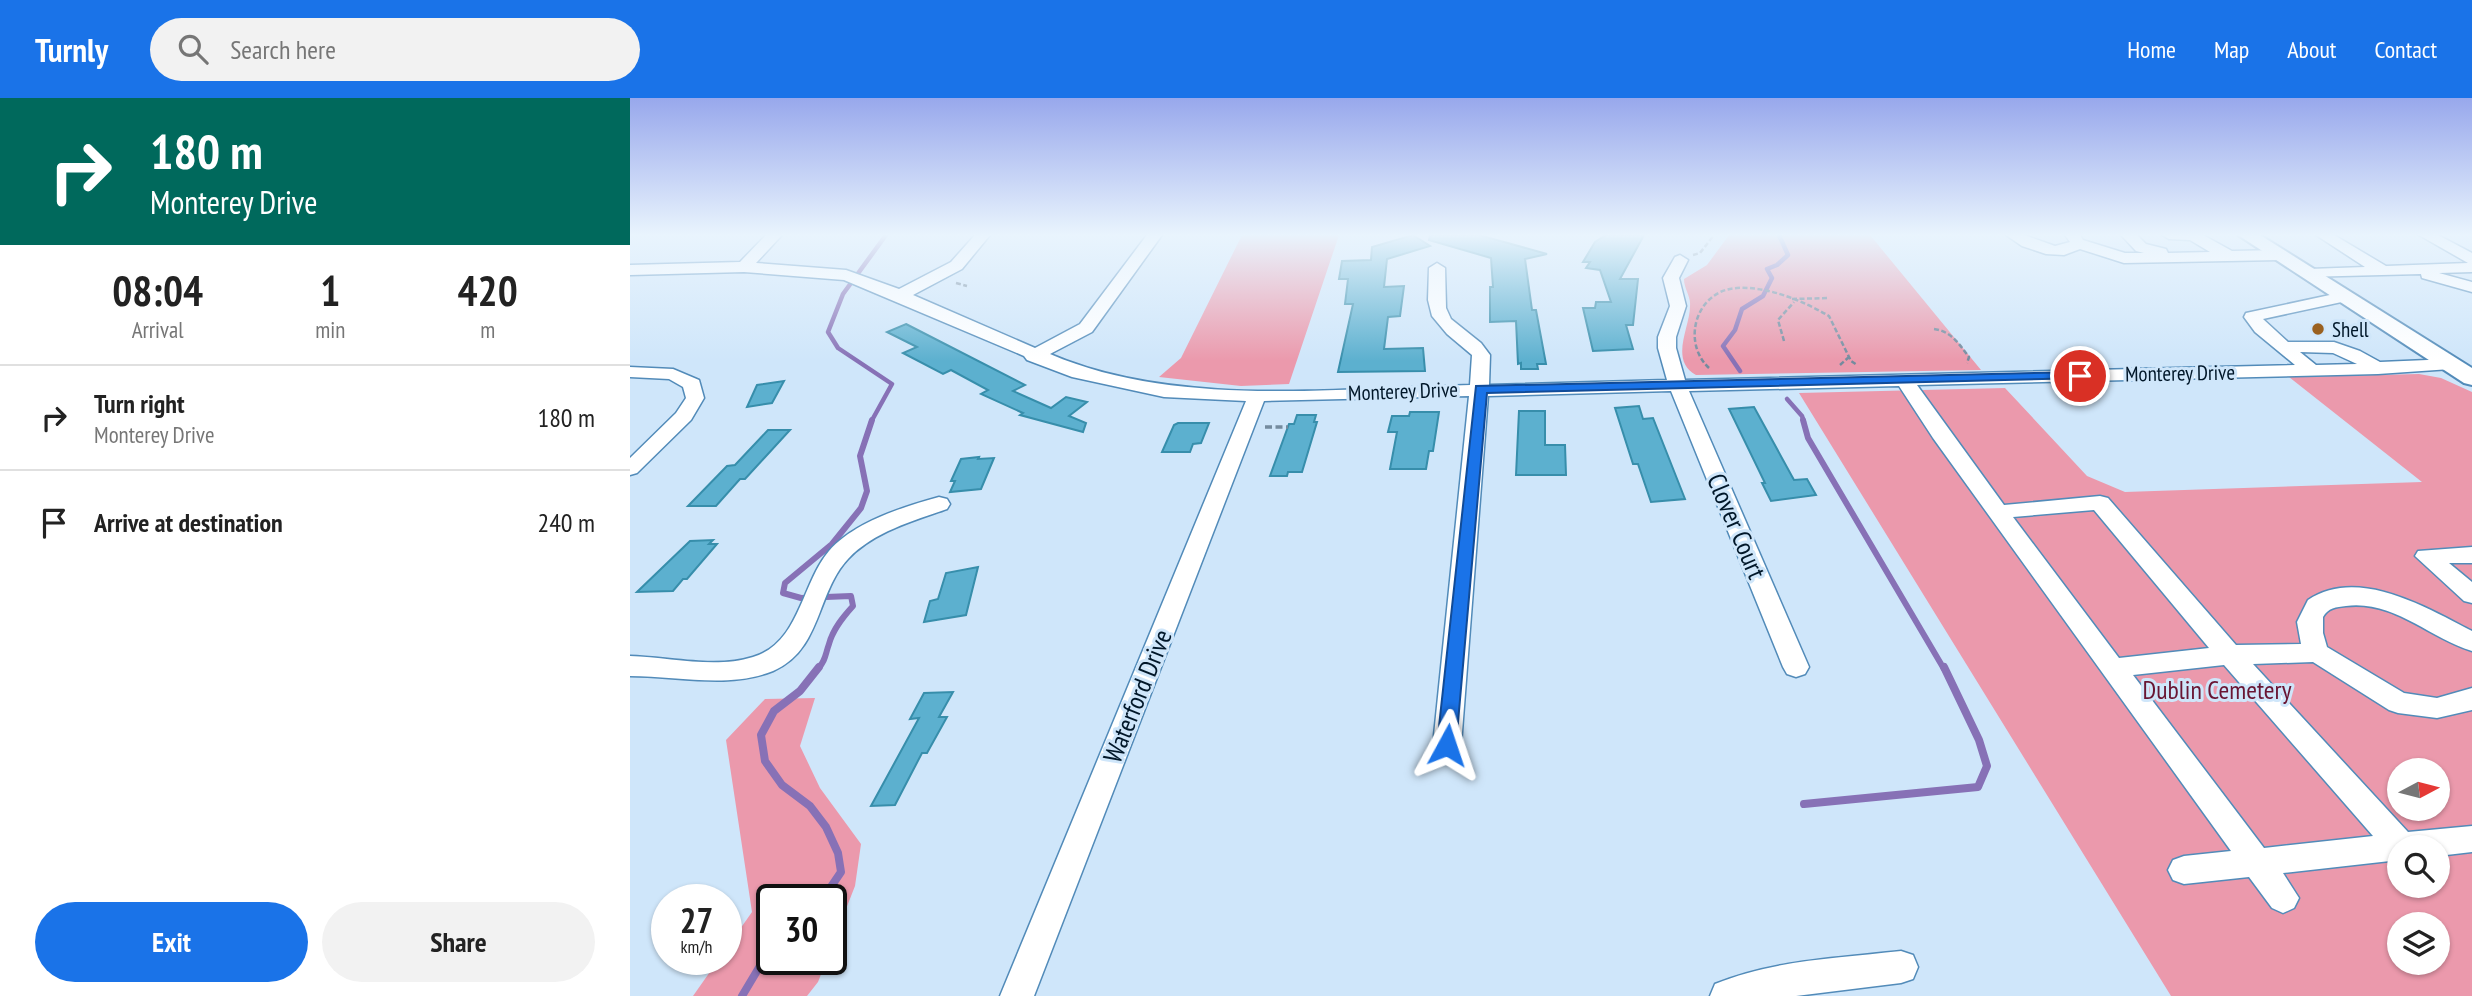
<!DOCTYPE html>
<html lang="en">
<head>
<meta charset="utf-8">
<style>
  body { margin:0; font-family:"PT Sans Narrow",sans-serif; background:#f2f2f2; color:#222; height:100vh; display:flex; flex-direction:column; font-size:26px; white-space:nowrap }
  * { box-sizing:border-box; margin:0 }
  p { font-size:23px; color:#767676 }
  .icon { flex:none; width:38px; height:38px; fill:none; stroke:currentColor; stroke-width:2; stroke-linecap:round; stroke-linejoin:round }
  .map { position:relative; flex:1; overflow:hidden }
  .sheet { display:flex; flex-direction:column; background:#fff; width:630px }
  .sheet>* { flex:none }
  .top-card { background:#00695c; color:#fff; overflow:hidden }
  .needle { width:46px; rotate:83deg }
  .buttons { position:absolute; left:1757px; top:660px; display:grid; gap:14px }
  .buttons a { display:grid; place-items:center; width:63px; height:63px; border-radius:50%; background:#fff; box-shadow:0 2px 5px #0004; font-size:35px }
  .speed { position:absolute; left:21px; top:786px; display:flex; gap:14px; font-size:35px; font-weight:700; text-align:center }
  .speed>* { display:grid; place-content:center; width:91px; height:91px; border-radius:50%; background:#fff; box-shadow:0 2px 5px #0004; line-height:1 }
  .speed small { font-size:18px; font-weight:400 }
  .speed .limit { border:4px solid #111; border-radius:10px; background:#fff; color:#111 }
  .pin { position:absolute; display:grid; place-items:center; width:60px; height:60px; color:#fff; margin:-30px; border:4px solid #fff; border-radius:50%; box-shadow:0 2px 7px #0007 }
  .me { position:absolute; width:77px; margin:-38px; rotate:5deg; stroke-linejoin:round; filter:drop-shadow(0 0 5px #0008) }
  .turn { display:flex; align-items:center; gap:24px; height:147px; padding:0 35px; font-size:32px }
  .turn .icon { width:91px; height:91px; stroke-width:2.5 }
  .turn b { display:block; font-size:49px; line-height:60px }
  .eta { display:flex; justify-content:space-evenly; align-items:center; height:119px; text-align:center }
  .eta b { font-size:42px; font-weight:600; line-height:49px }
  .action { display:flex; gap:14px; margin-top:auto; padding:14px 35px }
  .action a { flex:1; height:80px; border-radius:42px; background:#1a73e8; color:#fff; font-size:28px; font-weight:600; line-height:80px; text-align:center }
  .action a+a { background:#f2f2f2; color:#222 }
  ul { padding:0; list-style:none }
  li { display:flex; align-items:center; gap:21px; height:105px; padding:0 35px; border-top:2px solid #e0e0e0 }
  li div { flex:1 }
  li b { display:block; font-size:26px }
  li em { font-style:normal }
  header { display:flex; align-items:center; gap:42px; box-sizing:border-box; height:98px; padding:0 35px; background:#1a73e8; color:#fff }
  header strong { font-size:33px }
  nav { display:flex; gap:38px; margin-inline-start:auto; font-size:24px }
  .search { width:490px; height:63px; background:#f2f2f2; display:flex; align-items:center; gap:18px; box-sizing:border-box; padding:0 24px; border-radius:38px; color:#767676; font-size:26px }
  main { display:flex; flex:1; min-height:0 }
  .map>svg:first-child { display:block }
</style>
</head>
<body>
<header>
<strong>Turnly</strong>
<div class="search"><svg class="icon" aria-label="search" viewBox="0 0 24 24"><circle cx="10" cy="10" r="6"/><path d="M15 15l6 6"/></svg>Search here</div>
<nav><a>Home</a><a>Map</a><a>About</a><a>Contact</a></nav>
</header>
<main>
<section class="sheet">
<div class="top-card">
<div class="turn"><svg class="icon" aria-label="right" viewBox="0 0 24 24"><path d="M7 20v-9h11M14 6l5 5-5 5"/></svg><div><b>180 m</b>Monterey Drive</div></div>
</div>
<div class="eta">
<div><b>08:04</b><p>Arrival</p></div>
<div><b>1</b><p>min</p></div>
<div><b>420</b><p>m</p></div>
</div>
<ul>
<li><svg class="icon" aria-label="right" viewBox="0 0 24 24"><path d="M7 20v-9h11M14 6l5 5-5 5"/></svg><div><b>Turn right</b><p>Monterey Drive</p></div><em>180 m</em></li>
<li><svg class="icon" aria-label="arrive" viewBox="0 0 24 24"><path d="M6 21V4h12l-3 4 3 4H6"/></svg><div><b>Arrive at destination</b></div><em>240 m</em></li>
</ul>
<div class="action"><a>Exit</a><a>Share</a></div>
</section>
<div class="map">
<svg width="1842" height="898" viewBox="0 0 1842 898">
  <rect width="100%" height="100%" fill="#cfe6fa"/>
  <g fill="#eb99ac" fill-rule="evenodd">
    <path d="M612,137H709L659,286L611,288L529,279L551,260Z"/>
    <path d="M1099,137H1240L1351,272L1066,277C1039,262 1060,230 1060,208C1061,198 1054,191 1054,181L1077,167Z"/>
    <path d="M1789,276L1811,280L1842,294V898H1541L1169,295L1375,290L1457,378L1495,394L1792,384L1659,279ZM1769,672H1808V710H1769ZM1769,749H1808V788H1769ZM1769,826H1808V864H1769Z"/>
    <path d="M185,600L170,648L190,690L231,746L225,788L201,849V802H142V861H197L188,884L177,898H63L89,861H96V851L122,814L96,642L135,601Z"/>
  </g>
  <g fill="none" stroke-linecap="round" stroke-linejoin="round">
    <g stroke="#8771b6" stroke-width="4.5">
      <path d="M1110,273L1093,248L1105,232L1112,211L1133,198L1142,180L1137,171L1147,167L1158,157L1149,137"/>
      <path d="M1157,301L1172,318L1174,324"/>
      <path d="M241,324L262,286L208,250L198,234L213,196L256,137"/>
    </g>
    <g stroke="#8771b6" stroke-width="6">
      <path d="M1173,322L1178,340L1314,571"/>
      <path d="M188,571C196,562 195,557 199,546C203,531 213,519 223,508L221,498L171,500L153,495L155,485L202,446L231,410L237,393L230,358L242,322"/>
    </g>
    <g stroke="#8771b6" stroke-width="8">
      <path d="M189,569L170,593L144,613L131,637L135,663L152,687L180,708L196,729L208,755L211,774L192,802"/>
      <path d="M1174,706L1348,689L1357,668L1349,642L1314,569"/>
      <path d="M112,898L142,848"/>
    </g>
  </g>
  <g fill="#5cb0cf" stroke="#378eab" stroke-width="2">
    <path d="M783,137L800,148L757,161L754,189L774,188L770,218L758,219L754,251L793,250L795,273L708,274L723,206H715L718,181H709L712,163L741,162L742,149Z"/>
    <path d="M800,137H849L917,156L895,161L902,212H906L916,266H907L908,271H891V265L888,266L886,223L860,224V189H863L861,160L799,142Z"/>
    <path d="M976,137H1014L990,181H1008L1003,227H996L1003,251L963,253L953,210H965L966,204H981L970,172L956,170L960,164H953L965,144Z"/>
    <path d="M276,226L395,287L383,293L421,310L436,299L457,304L439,318L456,325L453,334L390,317L393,315L351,296L358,292L321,272L313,276L273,255L287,249L257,234Z"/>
    <path d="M154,283L142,305L117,309L127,287Z"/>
    <path d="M1009,308L1013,321L1023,320L1055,401L1021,404L1008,366H1003L985,310Z"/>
    <path d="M1124,309L1164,382L1177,381L1186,397L1141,403L1132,385H1135L1099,311Z"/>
    <path d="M889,313H915V347H935L936,377H886Z"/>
    <path d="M780,314H809L803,353H799L796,371H760L767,334H758L762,318H779Z"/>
    <path d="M667,317H686L684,324H687L672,374H658L657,378H640L659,326H664Z"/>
    <path d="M548,325H579L571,345L563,346L560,354H532L544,327Z"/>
    <path d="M138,332H160L115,381H110L86,408H58L97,368L105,367Z"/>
    <path d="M349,359L348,361L364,360L351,391L320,394L325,383H321L331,361Z"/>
    <path d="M83,442L79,446H87L57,481H53L43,493L7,494L60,443Z"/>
    <path d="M348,469L336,517L294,524L300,503L308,501L316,475Z"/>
    <path d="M323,594L309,619H317L297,655H292L265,707L241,708L289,620L280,621L294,595Z"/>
  </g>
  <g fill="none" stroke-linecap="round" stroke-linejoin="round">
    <defs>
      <g id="minor">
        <path d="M136,137H152L126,165L216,172L269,191L321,164L345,137H360L332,171L283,197L405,250L450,226L517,137H532L462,234L420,256C545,310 706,290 840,287L842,257L817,236L802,218L798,202L799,170L807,165L815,170L816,210L821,221L851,245L860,257L859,287L1037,282L1028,250V239L1040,208L1033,180L1045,159L1050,157L1058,162L1049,180L1056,208L1046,239V250L1055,282L1665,267L1625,234L1614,219L1616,215L1709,195L1721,196L1723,199L1721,202L1633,221L1658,244H1704L1730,253L1750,264L1821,261L1830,266L1821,271L1748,276L1287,287L1374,407L1470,398L1478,400L1606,547L1671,546L1667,524L1678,502C1728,468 1797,510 1842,533V553C1799,540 1764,502 1716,508C1706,509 1698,510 1693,519V535L1697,549L1774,595L1807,600L1842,590V612L1807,620L1768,615L1759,612L1683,564L1623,566L1778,734L1842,728V754L1808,758V749H1769V762L1653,775L1669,800L1664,810L1653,815L1642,810L1619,779L1554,786L1543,782L1538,772L1543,762L1554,758L1601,753L1303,340L1269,288L1059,293L1179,569L1175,576L1166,579L1157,576L1153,569L1041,293L858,298L831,647L827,655L817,658L807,655L803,647L839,298L634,303L404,898H370L616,303L534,299L442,279L397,262L394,258L214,182L114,174L0,177V167L110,164ZM1670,254L1703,255L1727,266L1686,267ZM1464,412L1579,550L1489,560L1383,419ZM1594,567L1743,738L1634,750L1503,577Z"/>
        <path d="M1376,137H1394L1425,148L1440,144L1435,137H1450L1453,142L1495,155H1514L1506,153L1491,137H1507L1516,146L1536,151L1538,155L1580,154L1560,142L1539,141L1532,137H1573L1602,153L1649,152L1657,157L1649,162L1494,165L1450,151L1434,157L1416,156L1392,148Z"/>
        <path d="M1686,137H1704L1756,168L1838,165L1789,137H1808L1842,155V174L1809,175L1842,184V194L1792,180L1791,176L1673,179L1671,176L1679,171L1735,169Z"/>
        <path d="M0,269L43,271L69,282L74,300L61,322L7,375L0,377V360L46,315L56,300L53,289L39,281L0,279Z"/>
        <path d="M309,399L317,401L320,406L317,411C283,423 243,434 218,461C186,495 192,552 143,573C98,591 47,578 0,578V558C39,559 85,571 123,559C170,545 171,486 199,453C224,424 273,409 309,399Z"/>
        <path d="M1842,449V465H1819L1842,484V505L1834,503L1785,458L1788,453Z"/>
        <path d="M1271,853L1283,857L1288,869L1283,881L1271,885L1166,898H1080L1085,886C1143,862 1209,860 1271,853Z"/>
      </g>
      <path id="major" d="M1608,137H1630L1842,270V287L1834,285Z"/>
    </defs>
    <use href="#minor" stroke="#528bb9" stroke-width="3"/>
    <use href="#major" stroke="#528bb9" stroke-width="4"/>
    <g stroke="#748b9e" stroke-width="2.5" stroke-dasharray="5 2.5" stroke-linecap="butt">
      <path d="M1063,157L1070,155L1084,137"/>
      <path d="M326,185L337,188"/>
      <path d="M1162,201L1199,200"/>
      <path d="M1304,231C1321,233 1329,246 1339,259L1337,265"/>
      <path d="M1154,243L1148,222L1164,204"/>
      <path d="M1210,267L1219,259"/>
      <path d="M1079,270C1051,244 1066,192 1107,190C1138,188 1173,203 1199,218L1221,263L1227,267"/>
    </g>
    <path stroke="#748b9e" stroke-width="3.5" stroke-dasharray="7 3.5" stroke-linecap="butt" d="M635,329H658"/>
    <use href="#minor" fill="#fff" fill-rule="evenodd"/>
    <use href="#major" fill="#fff" fill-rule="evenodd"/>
  </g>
  <linearGradient id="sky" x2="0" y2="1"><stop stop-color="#98a8ec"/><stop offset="0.52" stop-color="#e9f4fd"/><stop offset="1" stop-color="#e9f4fd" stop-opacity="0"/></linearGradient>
  <rect width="1842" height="263" fill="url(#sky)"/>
  <path fill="#1a73e8" stroke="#114b97" stroke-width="2" d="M1450,274L1454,275V280L857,295L826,647L824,652L817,654L810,652L807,647L846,288Z"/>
  <circle fill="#9a601f" stroke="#cfe6fa" stroke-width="2.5" cx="1688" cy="231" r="7"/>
  <g text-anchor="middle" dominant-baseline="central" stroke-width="6" stroke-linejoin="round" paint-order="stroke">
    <g font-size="21" fill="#011729" stroke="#cfe6fa" text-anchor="start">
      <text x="1702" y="231">Shell</text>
    </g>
    <g font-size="21" fill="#011729" stroke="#cfe6fa">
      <text transform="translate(1550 275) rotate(-1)">Monterey Drive</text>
      <text transform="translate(773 293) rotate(-2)">Monterey Drive</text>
    </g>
    <g font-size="26" fill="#011729" stroke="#cfe6fa">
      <text transform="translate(1107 428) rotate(67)">Clover Court</text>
      <text transform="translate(507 598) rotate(-68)">Waterford Drive</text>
    </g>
    <g font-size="26" fill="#691533" stroke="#cfe6fa">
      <text x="1587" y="591">Dublin Cemetery</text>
    </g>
  </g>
</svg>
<div class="buttons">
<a><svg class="needle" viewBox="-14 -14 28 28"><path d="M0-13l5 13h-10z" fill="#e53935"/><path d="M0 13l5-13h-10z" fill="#767676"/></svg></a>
<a><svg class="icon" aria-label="search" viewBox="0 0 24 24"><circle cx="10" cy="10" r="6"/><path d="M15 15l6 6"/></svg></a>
<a><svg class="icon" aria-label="layers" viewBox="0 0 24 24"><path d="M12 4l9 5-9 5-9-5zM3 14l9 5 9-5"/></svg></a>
</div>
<div class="speed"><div>27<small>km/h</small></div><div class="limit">30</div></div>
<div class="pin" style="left:1450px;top:278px;background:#d93025"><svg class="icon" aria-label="arrive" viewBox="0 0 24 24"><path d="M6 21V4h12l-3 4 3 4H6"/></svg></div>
<svg class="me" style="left:817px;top:647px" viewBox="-20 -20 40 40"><path d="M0-17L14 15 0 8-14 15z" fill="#1a73e8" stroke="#fff" stroke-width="4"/></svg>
</div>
</main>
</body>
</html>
